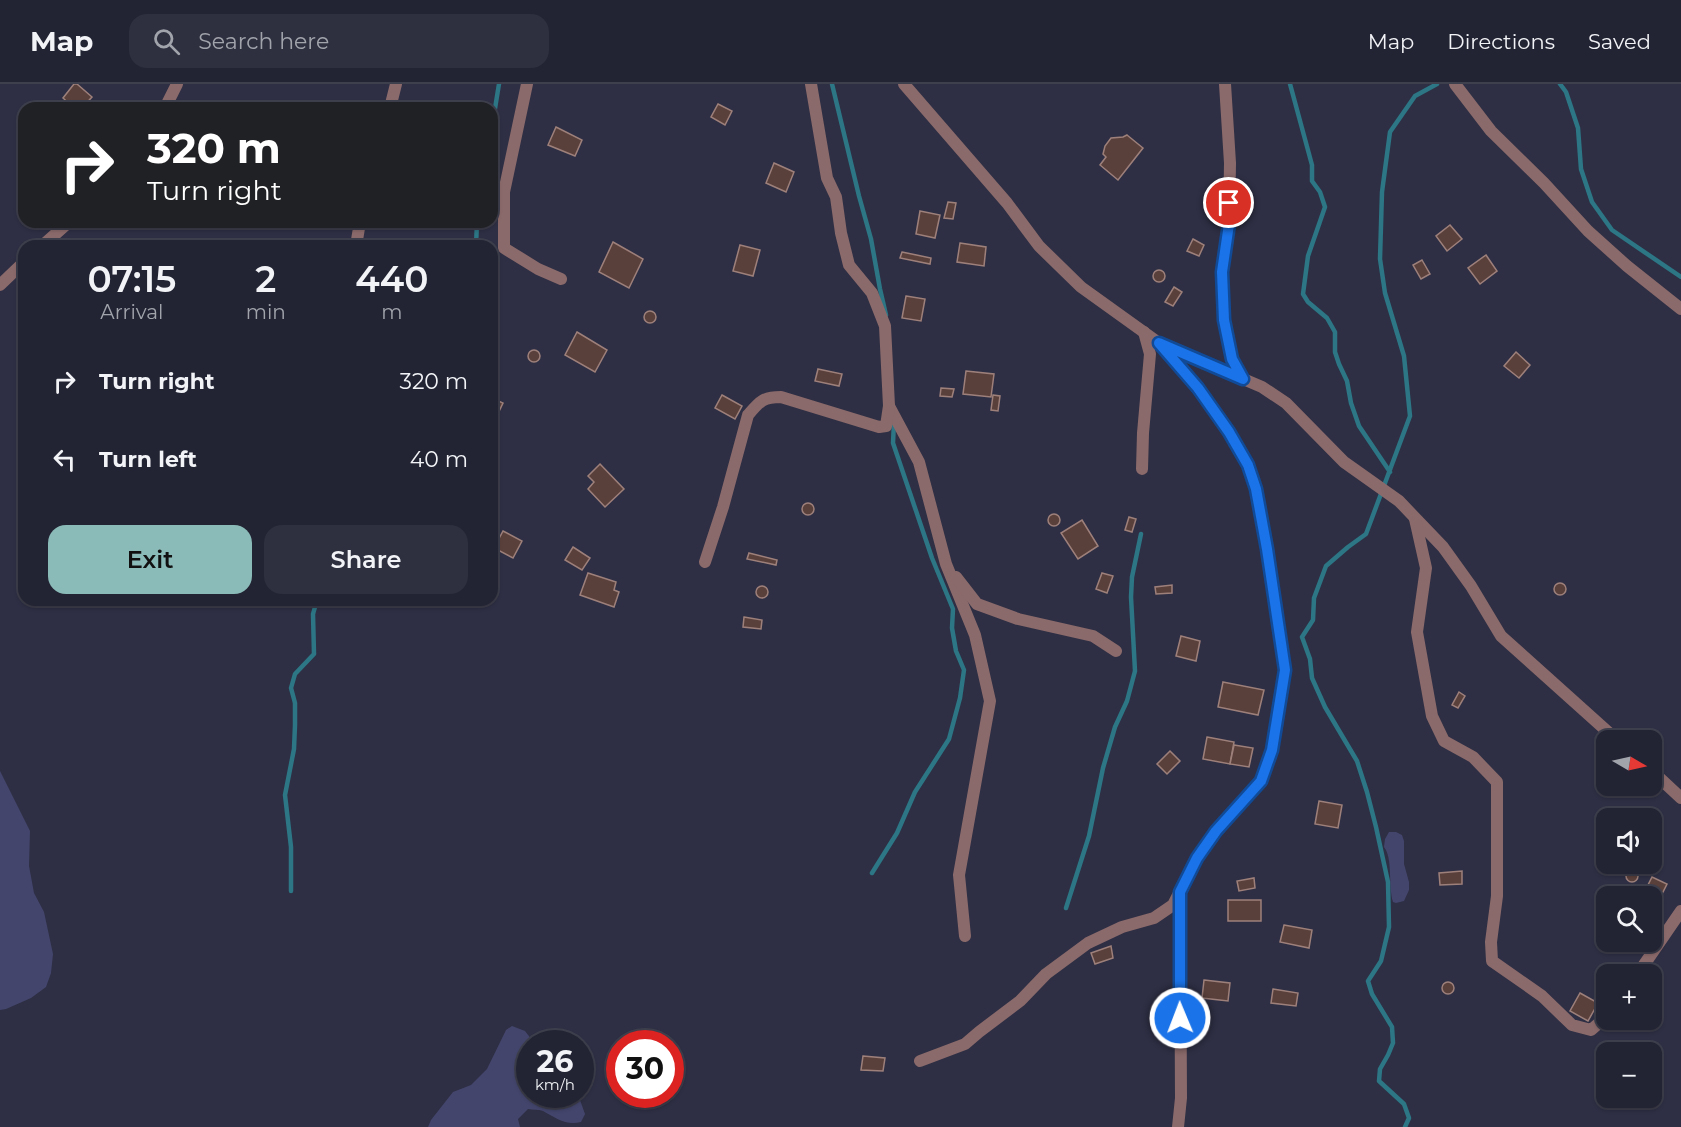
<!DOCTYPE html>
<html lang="en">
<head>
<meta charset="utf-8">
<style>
  body { margin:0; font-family:Montserrat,sans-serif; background:#2e2f3f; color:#f1f3f6; height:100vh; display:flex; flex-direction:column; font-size:22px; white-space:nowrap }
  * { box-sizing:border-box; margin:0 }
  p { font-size:20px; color:#a2a4ac }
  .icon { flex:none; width:33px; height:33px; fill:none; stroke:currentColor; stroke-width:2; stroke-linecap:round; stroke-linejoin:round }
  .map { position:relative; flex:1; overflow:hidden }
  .details { position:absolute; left:18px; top:156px; width:480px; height:366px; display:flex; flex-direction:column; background:#222333; border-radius:18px; box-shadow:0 2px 4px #0004,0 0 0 2px #3f404e }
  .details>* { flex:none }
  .guide { position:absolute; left:18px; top:18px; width:480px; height:126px; border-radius:18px; box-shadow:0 2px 4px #0004,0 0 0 2px #3f404e; background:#202124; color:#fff; overflow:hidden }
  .needle { width:39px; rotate:99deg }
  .buttons { position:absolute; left:1596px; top:646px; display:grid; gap:12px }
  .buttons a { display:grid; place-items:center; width:66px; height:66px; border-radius:12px; background:#222333; box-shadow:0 2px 4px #0004,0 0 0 2px #3f404e; font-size:30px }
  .speed { position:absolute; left:516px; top:946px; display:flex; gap:12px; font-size:30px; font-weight:700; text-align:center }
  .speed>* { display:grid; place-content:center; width:78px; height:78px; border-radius:50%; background:#222333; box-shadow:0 2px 4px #0004,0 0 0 2px #3f404e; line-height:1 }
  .speed small { font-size:15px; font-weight:400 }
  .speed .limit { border:9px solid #d22; background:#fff; color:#111 }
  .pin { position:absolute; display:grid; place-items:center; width:51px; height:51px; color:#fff; margin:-26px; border:3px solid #fff; border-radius:50%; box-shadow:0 2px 6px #0007 }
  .me { position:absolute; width:66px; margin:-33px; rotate:359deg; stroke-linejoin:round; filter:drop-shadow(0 0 4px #0008) }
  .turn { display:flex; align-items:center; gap:21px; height:126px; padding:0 30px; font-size:27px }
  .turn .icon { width:78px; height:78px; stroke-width:2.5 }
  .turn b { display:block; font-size:42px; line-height:51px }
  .eta { display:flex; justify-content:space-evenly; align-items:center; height:102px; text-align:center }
  .eta b { font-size:36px; font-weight:600; line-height:42px }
  .cta { display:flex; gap:12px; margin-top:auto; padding:12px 30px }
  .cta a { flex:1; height:69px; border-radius:18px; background:#8bbbb9; color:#111; font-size:24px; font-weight:600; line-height:69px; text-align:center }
  .cta a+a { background:#2e2f3f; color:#f1f3f6 }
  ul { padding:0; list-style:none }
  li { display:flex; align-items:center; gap:18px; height:78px; padding:0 30px }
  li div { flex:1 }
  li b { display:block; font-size:22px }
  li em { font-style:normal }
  header { display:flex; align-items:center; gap:36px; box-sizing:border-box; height:84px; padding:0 30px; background:#222333; border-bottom:2px solid #3f404e }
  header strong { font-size:28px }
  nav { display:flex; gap:33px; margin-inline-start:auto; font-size:21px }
  .search { width:420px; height:54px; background:#2e2f3f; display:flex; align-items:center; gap:15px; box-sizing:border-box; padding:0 21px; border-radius:18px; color:#a2a4ac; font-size:22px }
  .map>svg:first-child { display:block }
</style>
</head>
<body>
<header>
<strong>Map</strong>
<div class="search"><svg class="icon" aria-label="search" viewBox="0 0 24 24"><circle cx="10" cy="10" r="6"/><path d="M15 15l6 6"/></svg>Search here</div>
<nav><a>Map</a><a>Directions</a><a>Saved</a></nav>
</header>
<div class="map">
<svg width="1681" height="1043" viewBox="0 0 1681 1043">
  <rect width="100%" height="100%" fill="#2e2f44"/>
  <g fill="#43456c">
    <path d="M0,687L30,747L29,782L34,809L44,828L53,870L51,889L46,903L31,914L6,925L0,926Z"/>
    <path d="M1389,748H1396L1402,751L1404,757V780L1409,798V806L1404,817L1396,819L1393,818C1388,801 1393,774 1384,763L1385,755Z"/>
    <path d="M512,942L525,947L535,960H530V1011H576L580,1016L585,1030L581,1038C566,1042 556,1034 543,1027C538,1025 533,1026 528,1025L518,1035L520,1043H428L431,1036L453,1008L471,1001L487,985L506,946Z"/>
  </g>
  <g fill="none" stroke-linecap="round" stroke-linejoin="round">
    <g stroke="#2c7685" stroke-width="4.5">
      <path d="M832,0L859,112L871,155L880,205L886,231"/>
      <path d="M1290,0L1312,81V97L1320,108L1325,123L1308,172L1303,210L1308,218L1327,234L1335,248V268L1339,280L1347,297L1351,319L1359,342L1390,388"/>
      <path d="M1560,0L1566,8L1578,44L1581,85L1592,118L1612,146L1681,193"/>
      <path d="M492,43L499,0"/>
      <path d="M492,48L494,62L492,75"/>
      <path d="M476,162L477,138"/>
      <path d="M872,789L897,749L915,708L949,655L960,614L964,586L956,567L952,544L953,525L932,474L893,359L894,338"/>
      <path d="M291,807V763L285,711L294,665L295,641V619L291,604L295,590L314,570L313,530L317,516"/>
      <path d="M1066,824L1089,752L1103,684L1115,643L1127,617L1135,587L1131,513L1132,493L1141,450"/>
      <path d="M1405,1043L1409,1034L1404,1020L1379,997L1380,985L1388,971L1393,959L1392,943L1372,910L1368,897L1381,877L1389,843L1388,798L1376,743L1367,708L1357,677L1325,623L1312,594L1310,575L1302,553L1313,536L1314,514L1326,482L1348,463L1366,450L1410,332L1404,272L1385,209L1380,175L1382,108L1390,48L1415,12L1437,0"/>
    </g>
  </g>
  <g fill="#5a403b" stroke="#9e807b" stroke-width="1.5">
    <path d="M74,0H77L92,13L82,24H74L63,14Z"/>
    <path d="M718,20L732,27L725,41L711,33Z"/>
    <path d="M556,43L582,56L575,72L548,61Z"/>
    <path d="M1127,51L1143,64L1118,96L1100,81L1106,73L1103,70L1105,62L1111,54L1123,53Z"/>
    <path d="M774,79L794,88L786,108L766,99Z"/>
    <path d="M948,118L956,119L953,135L944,134Z"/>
    <path d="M920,127L940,131L935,154L916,150Z"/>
    <path d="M1450,141L1462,155L1447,167L1436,152Z"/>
    <path d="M1193,155L1204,161L1199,172L1187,167Z"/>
    <path d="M613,158L643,175L629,204L599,188Z"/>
    <path d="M960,159L986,163L984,182L957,178Z"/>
    <path d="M740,161L760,166L753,192L733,187Z"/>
    <path d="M902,168L931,174L930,180L900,174Z"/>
    <path d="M1486,171L1497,187L1480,200L1468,184Z"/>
    <path d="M1422,176L1430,190L1421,195L1413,181Z"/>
    <circle cx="1159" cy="192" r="6"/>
    <path d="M1174,203L1182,208L1173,222L1165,218Z"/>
    <path d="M906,212L925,215L921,237L902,234Z"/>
    <circle cx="650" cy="233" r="6"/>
    <path d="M577,248L607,266L595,288L565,271Z"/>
    <circle cx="534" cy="272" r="6"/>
    <path d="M1516,268L1530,281L1519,294L1504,282Z"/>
    <path d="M818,285L842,290L839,302L815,297Z"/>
    <path d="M966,287L994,290L991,313L963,310Z"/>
    <path d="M941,304L954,305L952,313L940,312Z"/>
    <path d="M722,311L742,322L735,335L715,324Z"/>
    <path d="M993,311L1000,312L998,327L991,326Z"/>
    <path d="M492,314L503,319L492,342Z"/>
    <path d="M600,380L624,405L605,423L588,405L594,398L588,392Z"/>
    <circle cx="808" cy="425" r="6"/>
    <circle cx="1054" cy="436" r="6"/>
    <path d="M1129,433L1136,435L1132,448L1125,446Z"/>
    <path d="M1082,436L1098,462L1078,475L1061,449Z"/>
    <path d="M503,447L522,457L513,474L494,464Z"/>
    <path d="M573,463L590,474L582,486L565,476Z"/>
    <path d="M749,469L777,476L776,481L747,475Z"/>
    <path d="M588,489L616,498L614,506L619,508L614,523L580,511Z"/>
    <path d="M1102,489L1113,492L1107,509L1096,505Z"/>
    <circle cx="1560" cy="505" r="6"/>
    <path d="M1172,501V509L1156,510L1155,503Z"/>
    <circle cx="762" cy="508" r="6"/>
    <path d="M744,533L762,536L761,545L743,543Z"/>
    <path d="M1181,552L1200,557L1196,577L1176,572Z"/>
    <path d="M1223,598L1264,606L1258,631L1218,623Z"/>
    <path d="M1459,608L1465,612L1458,624L1452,621Z"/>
    <path d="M1207,653L1234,658L1230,680L1203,675Z"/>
    <path d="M1234,661L1253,664L1249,683L1230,680Z"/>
    <path d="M1170,667L1180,677L1167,690L1157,680Z"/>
    <path d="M1319,717L1342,721L1338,744L1315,740Z"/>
    <circle cx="1632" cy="792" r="6"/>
    <path d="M1462,787V800L1440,801L1439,789Z"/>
    <path d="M1652,793L1667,800L1659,816L1644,809Z"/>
    <path d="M1254,794L1255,804L1239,807L1237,797Z"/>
    <rect x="1228" y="816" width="33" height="21"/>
    <path d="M1284,841L1312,846L1309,864L1280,858Z"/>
    <path d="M1111,862L1113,874L1095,880L1091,869Z"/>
    <path d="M1204,896L1230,899L1228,917L1202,914Z"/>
    <circle cx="1448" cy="904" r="6"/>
    <path d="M1273,905L1298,909L1296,922L1271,919Z"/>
    <path d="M1580,909L1598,919L1588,937L1570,927Z"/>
    <path d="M863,972L885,974L883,987L861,986Z"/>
  </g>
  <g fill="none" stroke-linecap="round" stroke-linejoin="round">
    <g stroke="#8b6a6b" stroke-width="12">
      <path d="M527,0L504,108V164L538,185L561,195"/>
      <path d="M904,0L1007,119L1039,162L1081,203L1159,259L1262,303L1286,319L1344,378L1399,417L1443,463L1471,502L1501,552L1618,657"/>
      <path d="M1225,0L1230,79L1229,140L1222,188L1224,236L1232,275L1243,295"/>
      <path d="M1455,0L1491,47L1544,99L1588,147L1627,182L1681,225"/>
      <path d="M165,24L177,0"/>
      <path d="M390,24L396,0"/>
      <path d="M42,162L69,138"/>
      <path d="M356,162L360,138"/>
      <path d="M0,201L24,178"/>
      <path d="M889,322L919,378L946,480L975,551L990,617L959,791L965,852"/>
      <path d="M1142,385L1143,349L1150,270L1144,248"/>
      <path d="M1415,435L1426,484L1417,548L1432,632L1444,657L1473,673L1497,698V812L1491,858L1492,877L1542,912L1572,941L1591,946L1606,933"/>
      <path d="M705,478L723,423L748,331C760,317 763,313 781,313L879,343L886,342L889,322L885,242L872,209L849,181L841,149L836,113L827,94L811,0"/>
      <path d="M956,493L977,520L1018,535L1093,552L1116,567"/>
      <path d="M1652,687L1681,714"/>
      <path d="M1637,891L1681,827"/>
      <path d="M920,977L965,960L979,948L1020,917L1046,890L1088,859L1122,843L1154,834L1173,821L1197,774L1216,747L1261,697L1272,666L1285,586L1267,465L1256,405L1248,381L1229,348L1198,304L1162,262"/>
      <path d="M1178,1043L1181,1014L1180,809"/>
    </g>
  </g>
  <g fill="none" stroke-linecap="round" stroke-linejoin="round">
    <defs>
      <path id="route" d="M1180,934V808L1197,774L1216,747L1261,697L1272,666L1285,586L1267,465L1256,405L1248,381L1229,348L1198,304L1159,259L1243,295L1232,275L1224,236L1222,188L1229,140V119"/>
    </defs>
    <use href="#route" stroke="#114b97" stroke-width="15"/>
    <use href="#route" stroke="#1a73e8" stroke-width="10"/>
  </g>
</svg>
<div class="buttons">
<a><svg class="needle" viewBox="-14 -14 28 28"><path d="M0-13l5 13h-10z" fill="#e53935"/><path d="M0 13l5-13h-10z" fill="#a2a4ac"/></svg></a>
<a><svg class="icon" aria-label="sound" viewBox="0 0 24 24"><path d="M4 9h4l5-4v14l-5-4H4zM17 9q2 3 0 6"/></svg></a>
<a><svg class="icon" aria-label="search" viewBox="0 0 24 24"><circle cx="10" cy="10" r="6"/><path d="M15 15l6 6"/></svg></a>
<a>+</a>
<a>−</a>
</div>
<div class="speed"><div>26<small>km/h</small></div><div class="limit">30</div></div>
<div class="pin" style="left:1229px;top:119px;background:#d93025"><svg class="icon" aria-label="arrive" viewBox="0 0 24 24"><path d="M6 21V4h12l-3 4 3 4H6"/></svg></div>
<svg class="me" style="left:1180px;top:934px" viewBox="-20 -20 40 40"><circle r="17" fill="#1a73e8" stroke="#fff" stroke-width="3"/><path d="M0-11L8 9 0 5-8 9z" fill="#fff"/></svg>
<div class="guide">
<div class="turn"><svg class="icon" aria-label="right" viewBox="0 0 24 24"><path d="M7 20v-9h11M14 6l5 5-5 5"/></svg><div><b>320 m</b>Turn right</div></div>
</div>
<section class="details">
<div class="eta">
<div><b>07:15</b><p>Arrival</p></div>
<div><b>2</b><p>min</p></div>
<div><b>440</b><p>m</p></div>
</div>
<ul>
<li><svg class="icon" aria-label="right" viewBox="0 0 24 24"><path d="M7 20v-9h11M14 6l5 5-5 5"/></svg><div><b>Turn right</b></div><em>320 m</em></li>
<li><svg class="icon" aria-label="left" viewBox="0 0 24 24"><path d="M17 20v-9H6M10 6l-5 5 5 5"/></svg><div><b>Turn left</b></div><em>40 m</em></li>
</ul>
<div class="cta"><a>Exit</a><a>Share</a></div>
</section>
</div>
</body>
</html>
